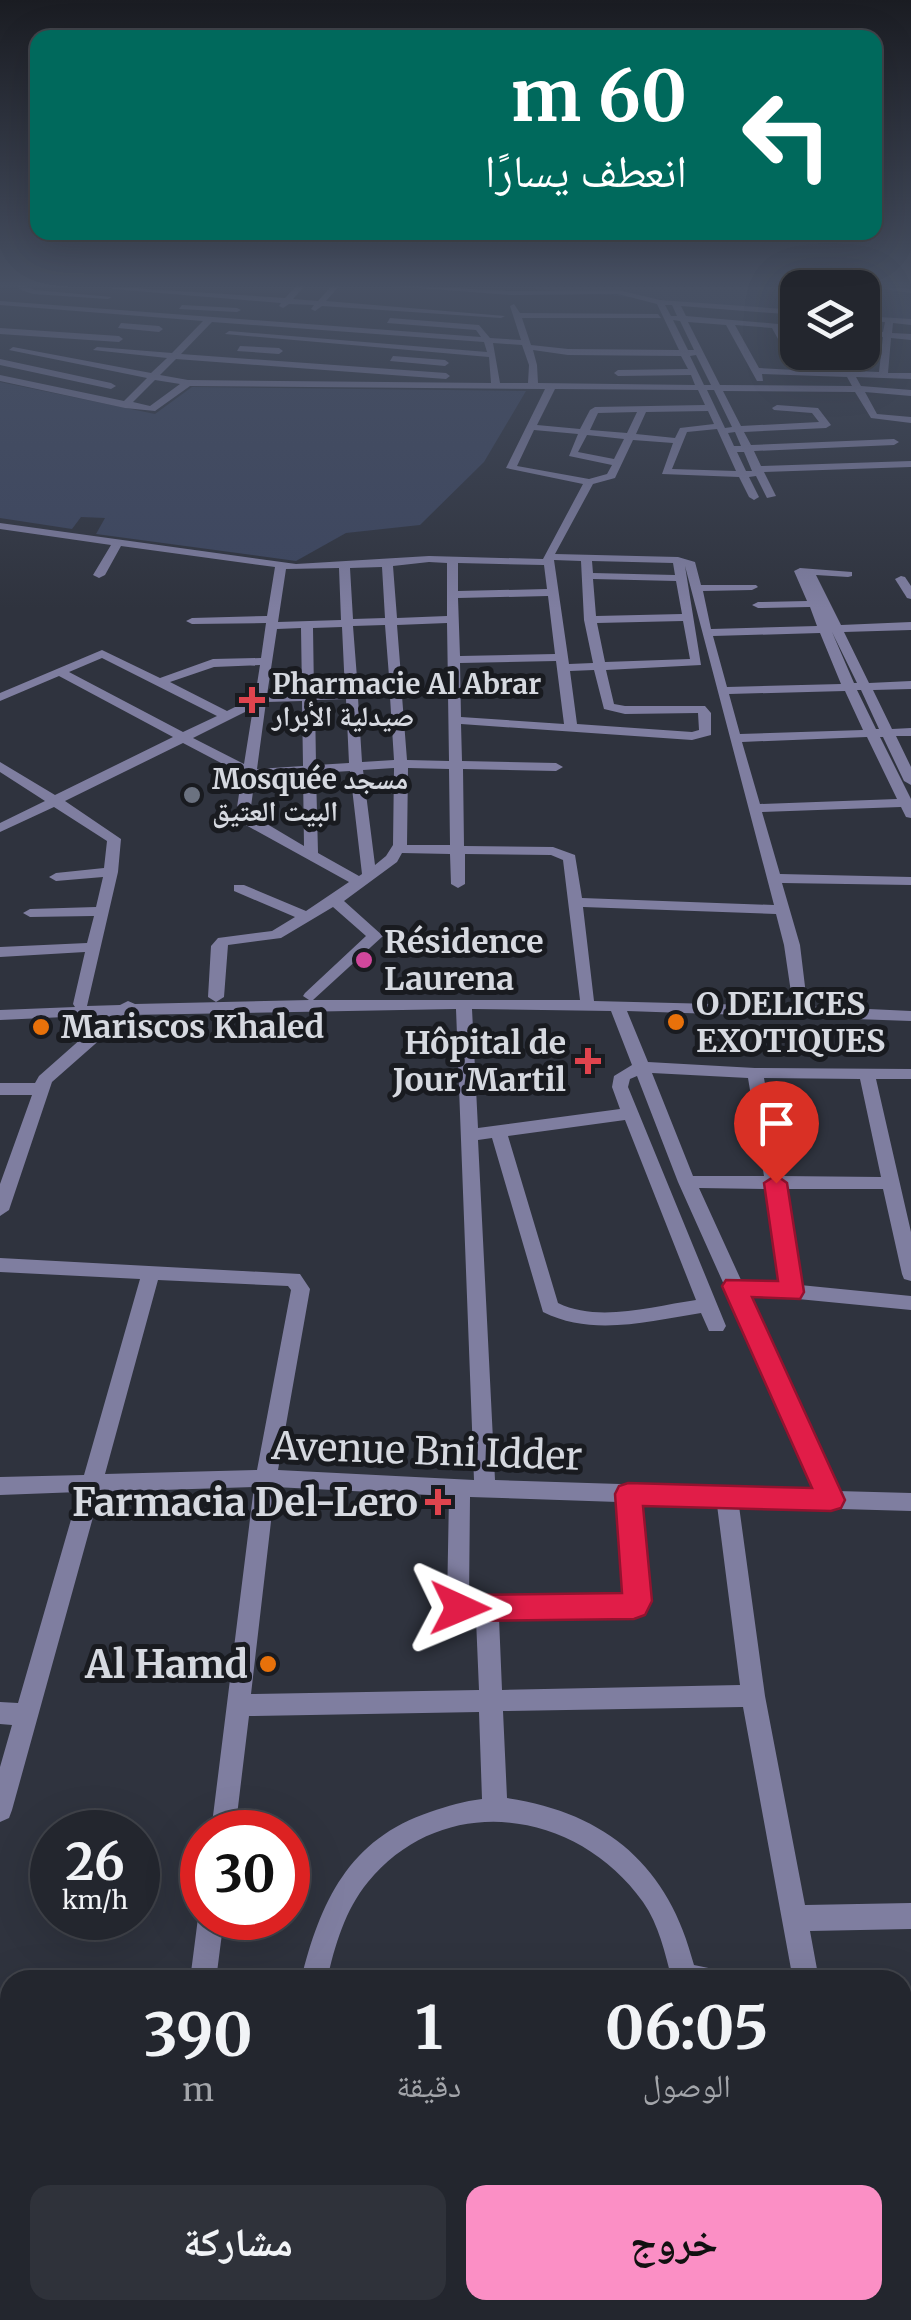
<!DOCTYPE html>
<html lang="ar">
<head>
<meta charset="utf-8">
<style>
  body { margin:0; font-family:Merriweather,"Noto Naskh Arabic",serif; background:#2f323a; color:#f1f3f6; direction:rtl; height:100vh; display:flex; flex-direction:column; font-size:38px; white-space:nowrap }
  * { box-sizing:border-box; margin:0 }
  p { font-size:32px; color:#a3a5aa }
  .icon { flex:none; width:55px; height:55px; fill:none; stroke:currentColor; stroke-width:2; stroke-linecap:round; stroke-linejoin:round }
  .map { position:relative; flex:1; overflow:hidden; direction:ltr }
  .drawer { position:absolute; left:0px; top:1970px; width:912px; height:350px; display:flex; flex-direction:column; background:#23262e; border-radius:30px 30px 0 0; box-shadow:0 10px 40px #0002,0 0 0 2px #40434a; direction:rtl }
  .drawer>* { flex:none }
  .banner { position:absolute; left:30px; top:30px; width:852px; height:210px; border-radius:20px; box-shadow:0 10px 40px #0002,0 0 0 2px #40434a; direction:rtl; background:#00695c; color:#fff; overflow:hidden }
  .tools { position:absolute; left:780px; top:270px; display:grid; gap:20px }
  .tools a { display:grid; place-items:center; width:100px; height:100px; border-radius:20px; background:#23262e; box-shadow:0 10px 40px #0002,0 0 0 2px #40434a; font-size:50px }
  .speed { position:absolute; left:30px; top:1810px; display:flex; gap:20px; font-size:50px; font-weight:700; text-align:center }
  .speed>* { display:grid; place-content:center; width:130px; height:130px; border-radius:50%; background:#23262e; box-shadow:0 10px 40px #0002,0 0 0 2px #40434a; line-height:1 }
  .speed small { font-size:25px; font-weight:400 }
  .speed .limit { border:15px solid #d22; background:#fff; color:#111 }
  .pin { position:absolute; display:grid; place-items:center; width:85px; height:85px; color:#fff; margin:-102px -42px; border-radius:50% 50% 50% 0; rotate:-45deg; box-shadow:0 0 10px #0007 }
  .pin .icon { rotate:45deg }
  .me { position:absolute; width:110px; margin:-55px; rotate:91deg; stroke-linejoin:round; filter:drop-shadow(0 0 8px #0008) }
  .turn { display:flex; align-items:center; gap:35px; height:210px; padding:0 30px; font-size:45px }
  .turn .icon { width:130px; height:130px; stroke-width:2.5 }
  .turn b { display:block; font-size:70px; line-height:85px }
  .eta { display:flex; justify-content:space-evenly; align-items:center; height:170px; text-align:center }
  .eta b { font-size:60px; font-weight:700; line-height:70px }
  .action { display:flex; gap:20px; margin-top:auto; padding:20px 30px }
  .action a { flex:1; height:115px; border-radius:20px; background:#fb8fc5; color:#111; font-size:40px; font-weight:700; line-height:115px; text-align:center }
  .action a+a { background:#2f323a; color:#f1f3f6 }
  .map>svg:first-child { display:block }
</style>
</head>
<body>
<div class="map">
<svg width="911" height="2320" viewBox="0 0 911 2320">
  <rect width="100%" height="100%" fill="#2f333e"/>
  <g fill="#3d465f">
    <path d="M528,283H877L911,288V322L863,318L862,288H798L797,312L529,288Z"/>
    <path d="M0,382L155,414L192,387L526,391L484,462L420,525L346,533L296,561L96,534L105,518L81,517L72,529L0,518Z"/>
  </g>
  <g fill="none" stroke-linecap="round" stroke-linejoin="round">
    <g fill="#7f7ea0" fill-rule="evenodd">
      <path d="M19,283H27L26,286L35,290L112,297L108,299L33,294L19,289Z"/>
      <path d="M299,283H307L293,299L318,301L334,283H342L326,301L505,316L501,318L322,306L315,311L311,309L314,305L289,304L283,308L279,306L281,303L112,289L116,287L285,298Z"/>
      <path d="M354,283L510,291L618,290L660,300L798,310V315L681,306L686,316L778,324L804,370L844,371L833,352H842L853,371L879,372L883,337L862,336V330L883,332L885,322L862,321V316L911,319V325L893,323L892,333L911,334V340L891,338L888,373H911V379L856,377L861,386L911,390V396L865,392L877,414L911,417V423L871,418L855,392L723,391L741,426L819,422L812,413L774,410L772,408L777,405L818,408L831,425L826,428L744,432L751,445L894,439L899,442L894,445L754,451L761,466L911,461V467L764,472L776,496L767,498L756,476L749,477L759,497L754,500L749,497L739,477L662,474L673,443L633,440L615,478L593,484L555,554L678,557L695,562L701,585H756L758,587L752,590L703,591L711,629L817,626L810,607L758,608L752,605L758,602L807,601L794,571L800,568L852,572V576L848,577L816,575L841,625L911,622V630L844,632L869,683L911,681V689L873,690L892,729L911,728V736H896L911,767V785L904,781L883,737H880L911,799V818L906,817L901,807L762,812L780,874L911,877V885L782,883L800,945L807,1003L805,1006L911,1011V1021L627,1011L648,1062L755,1068L911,1069V1079H876L911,1232V1281L904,1279L902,1274L883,1189H783L800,1285L911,1296V1310L747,1294L837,1491L911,1493V1511L739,1506L765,1696L805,1905L911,1903V1929L810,1931L819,1980H793L743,1707L503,1711L507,1798C607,1813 669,1866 694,1965L723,1971L727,1980H672C665,1953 659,1925 643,1902C577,1809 444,1790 368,1882C345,1910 335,1945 327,1980H301C320,1902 349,1839 430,1812C448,1806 464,1801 482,1799L479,1712L249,1716L235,1832H211L254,1487L100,1492L12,1810L9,1818L0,1822V1767L12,1725L0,1724V1702L18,1703L79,1492L0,1495V1477L84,1475L140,1279L0,1272V1258L300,1274L310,1289L278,1470L474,1480L456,1009L128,1015L52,1082L9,1210L0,1216V1184L32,1095H0V1083H35L39,1076L108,1015L0,1020V1010L75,1007L73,1004L85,952L0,957V947L87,943L94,916L30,917L23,913L30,909L96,907L103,877L56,881L49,877L56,873L104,868L107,841L54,807L0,832V823L45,801L0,772V762L55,795L173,737L59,676L0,701V693L102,650L160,678L213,659L261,658L266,623L192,624L186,621L192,618L267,616L275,567L121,546L105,575L99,578L93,575L111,545L0,529V523L296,564L429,556L543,559L583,484L506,468L545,389L190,386L155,411L125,408L0,381V375L124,401L147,378L9,350L13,347L151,373L167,358L93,350L97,347L172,353L203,321L0,305V301L481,337L476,330L387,323L390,318L479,325L490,338L521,340L510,306L514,304L520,313L658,314L661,318H522L531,345L568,349L679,350L657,304L618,294L510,295ZM665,305H672L677,316H671ZM673,320L680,321L694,350H688ZM212,322L484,342L487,352L229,331L225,334L489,357L491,383L188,380L160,375L176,359L446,379L450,376L446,373L181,354ZM688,322L726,325L757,381H763L762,374L847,377L852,386L720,385ZM735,325L772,328L795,370L759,368ZM493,343L522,345L529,365L528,383H500ZM533,350L568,355L681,356L688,369L618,370L614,373L618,376L691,375L695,385L538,383L537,365ZM696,355L711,385H704L690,356ZM155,380L180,384L150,406L133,402ZM555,389L698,390L705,405L595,407L590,410L580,429L537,425ZM707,390H714L732,427L725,428ZM708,411L714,424L680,428L675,438L636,434L646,412ZM637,412L627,433L590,430L598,413ZM717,429L736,471L672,469L687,432ZM534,430L578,434L569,456L612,465L607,474L589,479L517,466ZM735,432L741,446H734L728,433ZM587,435L624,439L614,459L578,452ZM737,452H744L752,471H746ZM554,560L581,561L584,620L593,663L569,664ZM592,561L673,563L675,575L593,573ZM429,562L447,563V616L397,618L393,566ZM458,563L544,565L547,589L458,591ZM685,566L774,905L582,898L575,855L553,847L464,846L463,769L556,771L563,767L556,763L462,761L461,724L692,740L711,735V713L705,706H625L614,704L606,670L701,665ZM382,567L385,618L353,619L350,568ZM339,568L341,620L278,622L286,569ZM593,579L676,581L682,614L596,616ZM548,596L555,654L460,656L458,598ZM683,621L690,659L605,662L597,623ZM447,623L448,687L402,689L397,625ZM385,625L390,689L358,691L353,626ZM342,627L345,691L314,693L313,628ZM301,628L302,693L267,695L277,629ZM832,632L857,683H854ZM820,633L841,684L727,687L713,636ZM102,658L217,716L183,732L69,672ZM556,661L564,724L461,717L460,663ZM260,665L255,697L227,711L170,682L214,667ZM594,670L604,709L625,714L698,713L699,730L692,732L577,724L570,671ZM857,690H861L879,729H876ZM845,691L863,730L740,734L729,694ZM448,694L449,761L407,760L402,696ZM390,697L394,760L362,762L358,698ZM346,699L349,763L316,765L315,700ZM302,701L303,766L257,769L266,702ZM253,708L244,764L193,738ZM867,737L897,799L760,804L742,742ZM183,743L242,774L236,814L244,824L349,882L306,911L244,885H234V891L295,917L272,931L218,938L211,946L208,997L216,1002L224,997L228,945L281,938L333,907L366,936L305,993L303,996L309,1000L135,1004L128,1001L120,1005L87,1006L118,872L121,839L65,801ZM394,768L393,845L386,856L375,865L363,770ZM408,768L449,769L450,845H407ZM350,771L362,874L359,876L318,853L316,773ZM303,774L304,846L250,814L255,777ZM402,853L450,854L451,884L458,888L465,884V854L551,855L563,860L580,1000H313L383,936L344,901L397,862ZM583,907L776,914L784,945L793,1006L594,1001ZM472,1009L611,1011L632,1065L614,1076L612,1087L620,1109L478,1128ZM652,1073L748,1078L764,1176H693ZM637,1076L678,1182L816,1490L495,1480L478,1140L492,1138L543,1312C593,1337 649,1321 701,1313L709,1331H723L726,1326L628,1087L630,1079ZM764,1078L860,1079L881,1177L781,1176ZM625,1120L696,1300C653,1306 599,1323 558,1303L508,1136ZM699,1188L766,1189L781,1283L741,1280ZM158,1280L288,1286L291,1290L257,1470L105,1474ZM275,1487L449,1496L447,1604L455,1616L476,1619L479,1690L251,1694ZM470,1497L618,1502L625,1596L469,1599ZM639,1503L717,1505L740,1685L502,1690L499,1618L634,1616L642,1613L648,1601Z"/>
      <path d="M851,283L911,289V293L855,285Z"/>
      <path d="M182,305L237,308L241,310L237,312L179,309Z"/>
      <path d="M121,323L159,326L163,329L159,332L118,328Z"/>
      <path d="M0,328L119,336L123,339L119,342L0,334Z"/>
      <path d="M240,346L279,348L283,351L279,354L237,351Z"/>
      <path d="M393,356L445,360L449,363L445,366L390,361Z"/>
      <path d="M0,359L111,383L116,386L111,389L0,365Z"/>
      <path d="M901,576L905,577L911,586V599L907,598L895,579Z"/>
      <path d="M202,1909V1918H224L216,1980H190L198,1918Z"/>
      <rect x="157" y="2310" width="30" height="10"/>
      <path d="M359,2310H403L405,2316L407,2310H437L434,2320H363Z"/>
      <path d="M594,2310H624L628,2320H598Z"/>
      <path d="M663,2310H706L702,2320H659Z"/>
    </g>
  </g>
  <linearGradient id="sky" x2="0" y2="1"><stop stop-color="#1a1c22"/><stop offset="0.47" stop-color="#475063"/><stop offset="1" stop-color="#475063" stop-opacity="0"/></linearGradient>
  <rect width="911" height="608" fill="url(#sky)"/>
  <path fill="#e11d48" stroke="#92132f" stroke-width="2.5" d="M776,1175L787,1183L804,1292L800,1299L752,1297L845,1500L841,1508L831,1511L643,1506L652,1601L645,1615L634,1619L460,1621L450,1617L445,1608L450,1599L460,1595L622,1593L615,1494L619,1486L628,1483L812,1488L722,1286L726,1280L778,1281L764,1183Z"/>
  <g fill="#e0444e" stroke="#191b20" stroke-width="4">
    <path d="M247 685h10v10h10v10h-10v10h-10v-10h-10v-10h10z"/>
    <path d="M583 1046h10v10h10v10h-10v10h-10v-10h-10v-10h10z"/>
    <path d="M433 1487h10v10h10v10h-10v10h-10v-10h-10v-10h10z"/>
  </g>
  <circle fill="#6b7280" stroke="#191b20" stroke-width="4" cx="192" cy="795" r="10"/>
  <circle fill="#d1479c" stroke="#191b20" stroke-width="4" cx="364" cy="960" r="10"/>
  <g fill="#e8710a" stroke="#191b20" stroke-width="4">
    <circle cx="676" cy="1022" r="10"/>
    <circle cx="41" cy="1027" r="10"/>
    <circle cx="268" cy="1664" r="10"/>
  </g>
  <g text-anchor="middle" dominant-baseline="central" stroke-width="10" stroke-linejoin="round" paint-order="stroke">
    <g font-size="28" font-weight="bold" fill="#d6d9e0" stroke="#191b20" text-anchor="start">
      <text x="272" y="684">Pharmacie Al Abrar<tspan x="272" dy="32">صيدلية الأبرار</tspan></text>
      <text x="212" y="779">Mosquée مسجد<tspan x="212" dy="32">البيت العتيق</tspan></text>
    </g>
    <g font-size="32" font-weight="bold" fill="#d6d9e0" stroke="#191b20" text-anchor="start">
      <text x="384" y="942">Résidence<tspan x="384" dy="37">Laurena</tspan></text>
      <text x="696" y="1004">O DELICES<tspan x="696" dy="37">EXOTIQUES</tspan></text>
      <text x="61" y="1027">Mariscos Khaled</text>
      <text x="566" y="1043" text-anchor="end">Hôpital de<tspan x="566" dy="37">Jour Martil</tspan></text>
    </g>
    <g font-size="38" fill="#d6d9e0" stroke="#191b20">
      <text transform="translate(427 1451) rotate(2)">Avenue Bni Idder</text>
    </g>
    <g font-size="38" font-weight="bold" fill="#d6d9e0" stroke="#191b20" text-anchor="end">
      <text x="418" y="1502">Farmacia Del-Lero</text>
      <text x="248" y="1664">Al Hamd</text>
    </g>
  </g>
</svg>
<div class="tools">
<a><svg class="icon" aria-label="layers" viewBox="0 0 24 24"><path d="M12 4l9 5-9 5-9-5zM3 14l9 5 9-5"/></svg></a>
</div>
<div class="speed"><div>26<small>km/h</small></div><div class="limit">30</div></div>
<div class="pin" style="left:776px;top:1183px;background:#d93025"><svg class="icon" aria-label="arrive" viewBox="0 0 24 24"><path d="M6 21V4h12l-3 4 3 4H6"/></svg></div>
<svg class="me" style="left:460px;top:1608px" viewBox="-20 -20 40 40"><path d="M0-17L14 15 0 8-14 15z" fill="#e11d48" stroke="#fff" stroke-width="4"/></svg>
<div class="banner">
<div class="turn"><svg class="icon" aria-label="left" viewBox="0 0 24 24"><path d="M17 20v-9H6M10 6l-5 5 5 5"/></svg><div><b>60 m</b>انعطف يسارًا</div></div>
</div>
<section class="drawer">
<div class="eta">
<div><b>06:05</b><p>الوصول</p></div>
<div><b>1</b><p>دقيقة</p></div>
<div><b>390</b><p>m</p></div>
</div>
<div class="action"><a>خروج</a><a>مشاركة</a></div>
</section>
</div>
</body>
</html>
